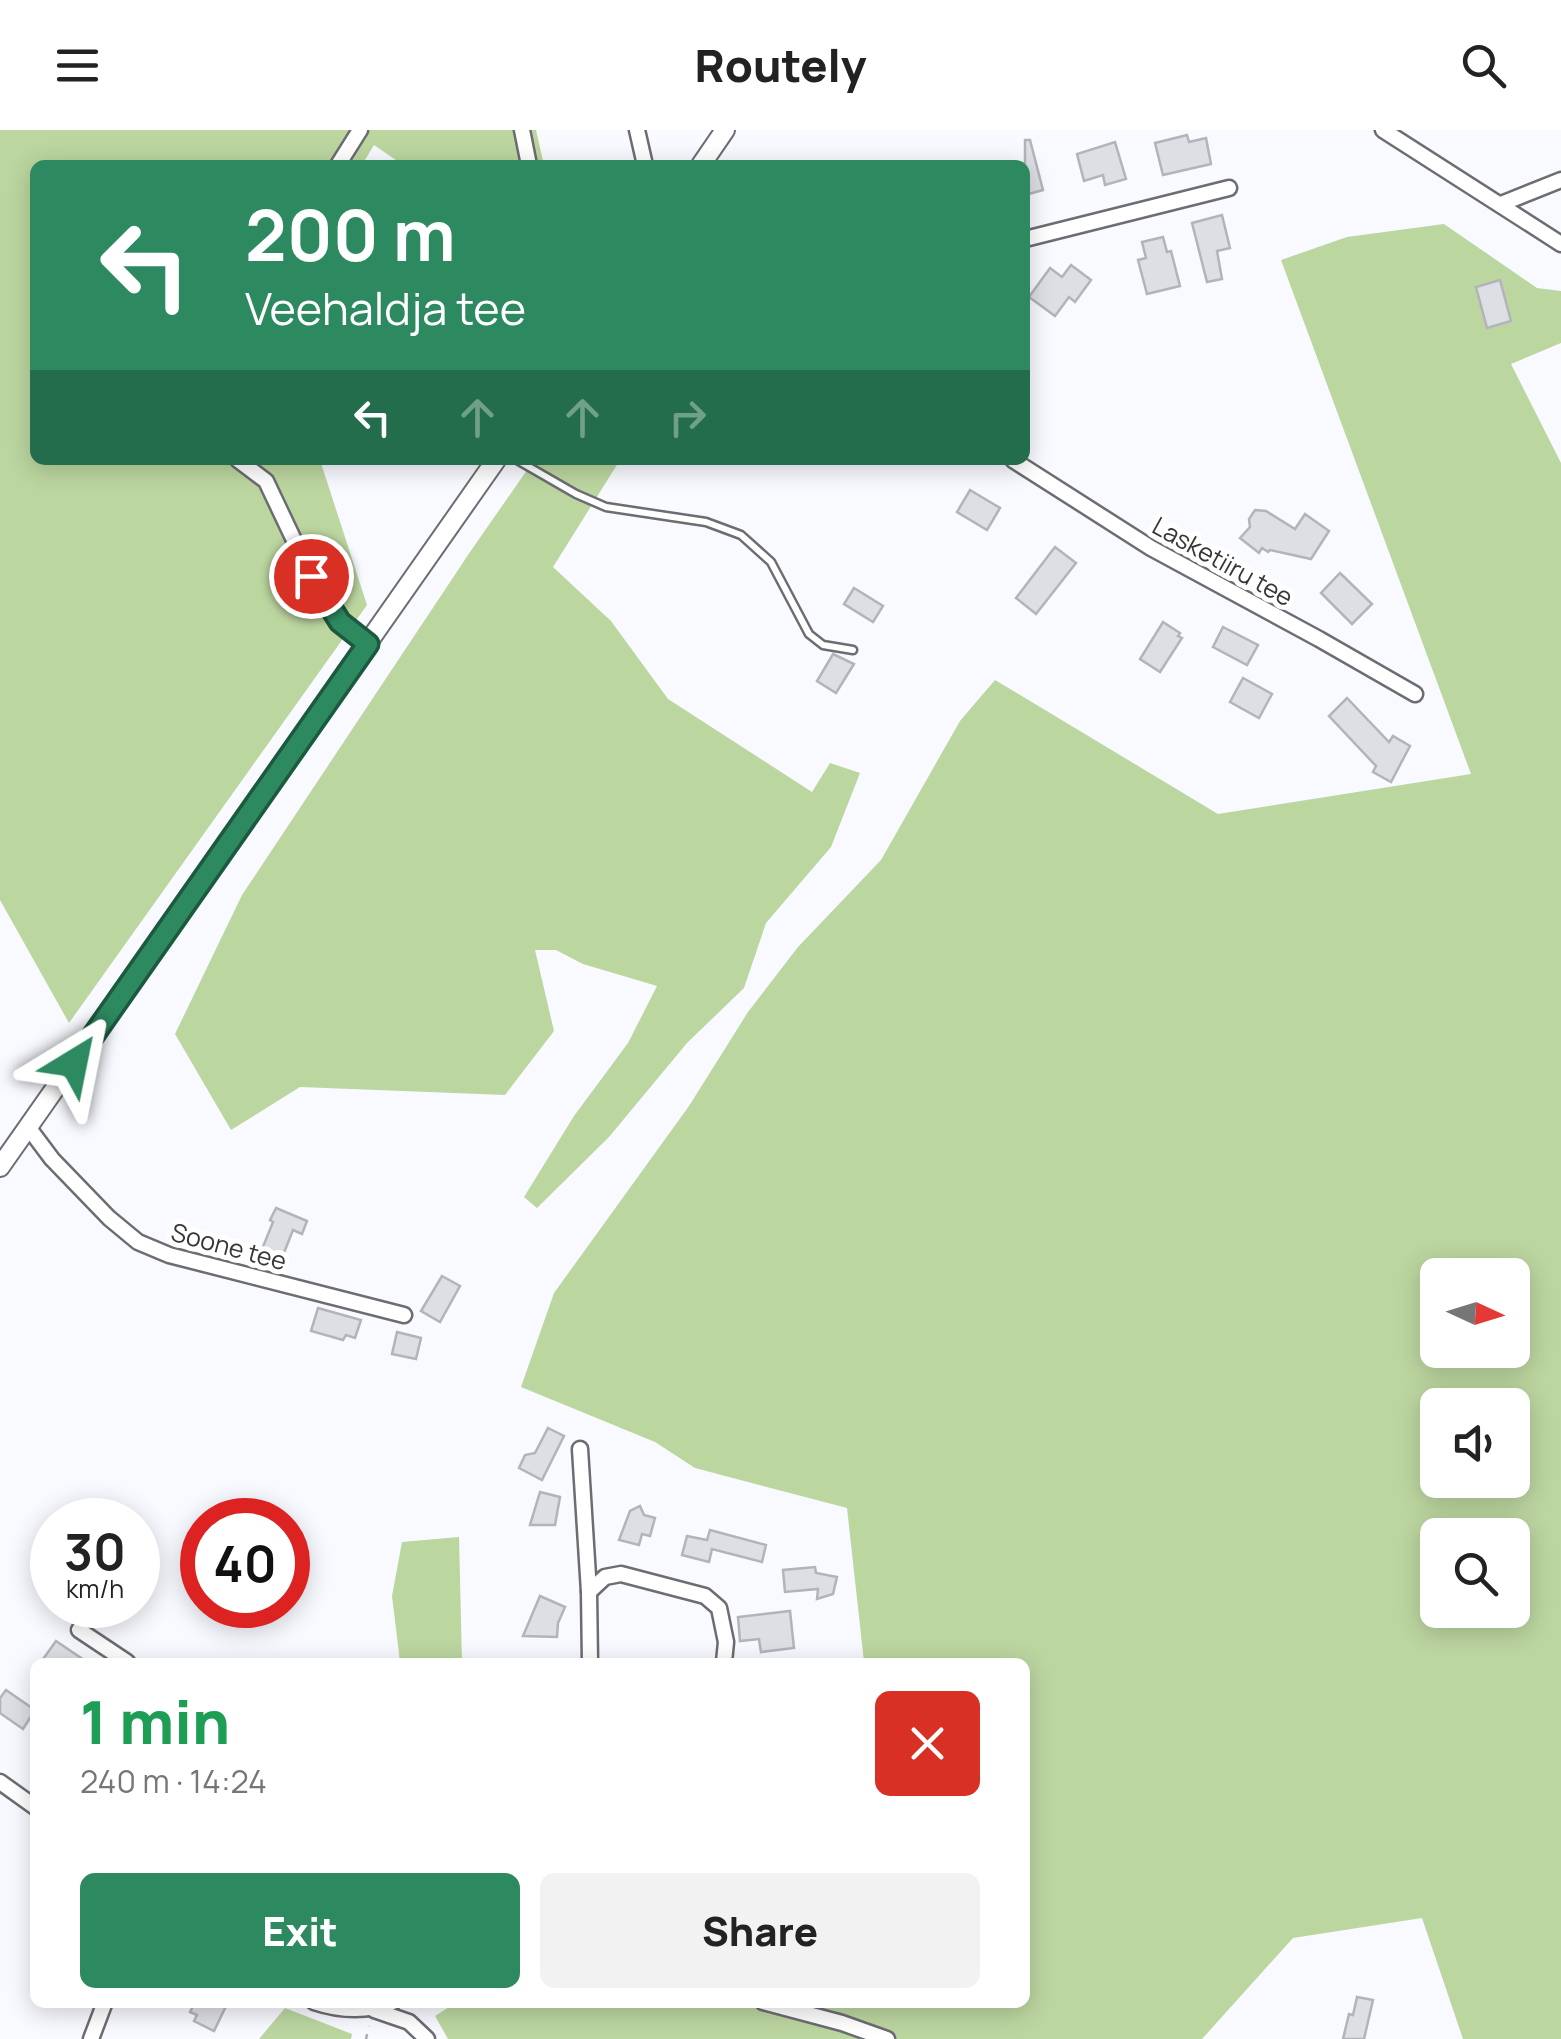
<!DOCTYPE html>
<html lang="en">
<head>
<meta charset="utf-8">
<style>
  body { margin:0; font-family:Manrope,sans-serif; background:#f2f2f2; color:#222; height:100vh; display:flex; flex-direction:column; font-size:38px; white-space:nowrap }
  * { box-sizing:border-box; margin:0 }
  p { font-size:32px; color:#767676 }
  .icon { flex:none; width:55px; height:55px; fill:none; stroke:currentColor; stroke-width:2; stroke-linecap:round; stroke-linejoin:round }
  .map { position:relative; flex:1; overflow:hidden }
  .details { position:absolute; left:30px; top:1528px; width:1000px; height:350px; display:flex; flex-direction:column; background:#fff; border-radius:15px; box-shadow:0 5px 25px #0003 }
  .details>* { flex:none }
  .hud { position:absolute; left:30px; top:30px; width:1000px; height:305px; border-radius:15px; box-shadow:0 5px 25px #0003; background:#2d8960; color:#fff; overflow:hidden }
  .needle { width:65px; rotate:94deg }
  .buttons { position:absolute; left:1420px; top:1128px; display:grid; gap:20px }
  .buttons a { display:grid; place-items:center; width:110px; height:110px; border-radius:15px; background:#fff; box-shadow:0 5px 25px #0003; font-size:50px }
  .speed { position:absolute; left:30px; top:1368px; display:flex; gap:20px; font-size:50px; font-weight:700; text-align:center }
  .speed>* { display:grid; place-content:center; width:130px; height:130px; border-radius:50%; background:#fff; box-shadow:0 5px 25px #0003; line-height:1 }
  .speed small { font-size:25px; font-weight:400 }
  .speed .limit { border:15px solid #d22; background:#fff; color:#111 }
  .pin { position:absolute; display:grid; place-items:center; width:85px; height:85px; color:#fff; margin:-42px; border:5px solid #fff; border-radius:50%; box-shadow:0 2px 10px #0007 }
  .me { position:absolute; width:110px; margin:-55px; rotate:35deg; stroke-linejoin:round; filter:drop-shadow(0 0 8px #0008) }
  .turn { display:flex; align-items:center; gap:35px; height:210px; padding:0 50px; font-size:45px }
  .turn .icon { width:130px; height:130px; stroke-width:2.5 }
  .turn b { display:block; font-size:70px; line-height:85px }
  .lanes { display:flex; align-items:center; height:95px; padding:0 50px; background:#0003; justify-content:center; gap:50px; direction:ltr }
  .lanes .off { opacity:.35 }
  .round { display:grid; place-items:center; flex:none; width:105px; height:105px; border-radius:15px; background:#f2f2f2 }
  .headline { display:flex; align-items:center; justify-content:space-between; height:170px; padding:0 50px }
  h1 { font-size:60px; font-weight:800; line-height:75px; color:#1e9e55 }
  .primary-button { display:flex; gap:20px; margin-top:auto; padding:20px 50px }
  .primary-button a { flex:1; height:115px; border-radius:15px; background:#2d8960; color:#fff; font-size:40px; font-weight:800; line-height:115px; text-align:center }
  .primary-button a+a { background:#f2f2f2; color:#222 }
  header { display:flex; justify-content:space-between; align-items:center; height:130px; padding:0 50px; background:#fff; font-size:45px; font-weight:800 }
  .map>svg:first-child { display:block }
</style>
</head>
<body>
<header><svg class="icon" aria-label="menu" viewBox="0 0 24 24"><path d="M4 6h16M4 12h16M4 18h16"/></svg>Routely<svg class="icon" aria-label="search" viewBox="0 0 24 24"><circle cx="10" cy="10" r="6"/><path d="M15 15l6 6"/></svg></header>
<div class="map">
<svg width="1561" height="1909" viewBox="0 0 1561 1909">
  <rect width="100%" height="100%" fill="#f8faff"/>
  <g fill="#bcd6a0" fill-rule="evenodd">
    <path d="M0,0H536L544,35H403L374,15L362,35H35V330H320L367,475L69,893L0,770Z"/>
    <path d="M1444,94L1537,158L1561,161V213L1511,234L1561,333V1909H1463L1422,1788L1293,1808L1202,1909H448L435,1886L457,1872H1025V1532H864L847,1378L695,1338L655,1312L521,1257L554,1163L689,976L748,882L798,817L881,730L960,591L995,550L1218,684L1471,644L1281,130L1347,107ZM1438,1145H1512V1220H1438ZM1438,1275H1512V1350H1438ZM1438,1405H1512V1480H1438Z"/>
    <path d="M534,330H620L553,437L611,491L668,569L812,662L830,633L860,643L831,717L766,793L744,858L687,913L609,1007L537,1078L524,1067L574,986L628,913L657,856L583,834L556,820H535L554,901L505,965L300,957L231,1000L175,904L242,765L470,422Z"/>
    <path d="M459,1407L462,1532H400L392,1466L402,1412Z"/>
    <path d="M285,1878L352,1904L351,1909H259Z"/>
  </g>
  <g fill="#dedfe4" stroke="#b2b4b9" stroke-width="2.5">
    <path d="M1187,5L1189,12L1206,8L1211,34L1163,45L1155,13Z"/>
    <path d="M1025,10H1030L1043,60L1025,65Z"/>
    <path d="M1115,12L1126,49L1105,55L1103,45L1084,51L1077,24Z"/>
    <path d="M1222,85L1230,118L1217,121L1222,149L1207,152L1192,93Z"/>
    <path d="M1163,107L1167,122L1171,121L1180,156L1147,164L1138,130L1146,128L1142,112Z"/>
    <path d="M1071,135L1091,150L1075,172L1069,167L1055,186L1029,167L1050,138L1062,147Z"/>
    <path d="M1500,150L1511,191L1487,198L1476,157Z"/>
    <path d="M970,360L1000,378L987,400L957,382Z"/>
    <path d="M1255,380L1266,381L1295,399L1305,384L1329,401L1311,429L1270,420L1268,422L1262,418L1259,423L1240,408L1250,397L1249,389Z"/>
    <path d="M1055,417L1076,433L1036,484L1016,468Z"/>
    <path d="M1340,443L1372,474L1352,494L1321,463Z"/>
    <path d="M854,458L883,476L873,492L844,474Z"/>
    <path d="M1163,492L1180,503L1178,506L1182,508L1160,542L1140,529Z"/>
    <path d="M1223,497L1258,515L1247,535L1213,517Z"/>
    <path d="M833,524L854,534L836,563L817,551Z"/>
    <path d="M1243,548L1272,564L1259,588L1230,572Z"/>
    <path d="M1347,568L1389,612L1393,606L1410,616L1391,652L1373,642L1376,636L1329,586Z"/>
    <path d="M276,1078L307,1091L302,1104L293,1100L278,1138L258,1129L273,1092L270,1090Z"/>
    <path d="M442,1146L460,1156L440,1192L421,1181Z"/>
    <path d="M318,1178L361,1190L355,1208L346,1205L343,1210L311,1201Z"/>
    <path d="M397,1202L421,1208L416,1229L392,1224Z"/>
    <path d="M548,1298L564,1306L542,1350L519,1338L525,1325L535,1323Z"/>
    <path d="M540,1362L560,1367L555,1395H530Z"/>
    <path d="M640,1376L644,1385L655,1388L650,1406L642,1404L639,1415L619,1410L630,1381Z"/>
    <path d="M710,1400L766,1415L762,1432L712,1419L709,1432L682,1425L687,1406L707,1410Z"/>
    <path d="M815,1437L816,1443L837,1447L833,1464L817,1469L818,1459L785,1462L783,1440Z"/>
    <path d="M540,1466L565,1477L558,1493L557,1507L523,1506Z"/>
    <path d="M790,1481L794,1518L761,1522L759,1509L740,1511L738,1487Z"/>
    <path d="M56,1511L87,1532H41Z"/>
    <path d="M6,1560L35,1580L23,1599L0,1583V1568Z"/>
    <path d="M1357,1867L1373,1870L1364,1909H1343L1349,1884L1353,1885Z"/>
    <path d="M195,1872H228L214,1901L194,1891L197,1885L190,1882Z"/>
  </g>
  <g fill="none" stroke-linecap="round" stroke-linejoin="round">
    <defs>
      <path id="service" d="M517,330L576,364L606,377L706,392L741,405L771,432L809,504L823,515L853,520"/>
      <g id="minor">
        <path d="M522,0L529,35"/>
        <path d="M637,0L645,35"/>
        <path d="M1383,0L1561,114"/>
        <path d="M338,35L360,0"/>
        <path d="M1501,74L1561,50"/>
        <path d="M1025,109L1229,58"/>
        <path d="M238,330L266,351L311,446L340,492L368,514"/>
        <path d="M1013,330L1151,418L1319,509L1415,564"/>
        <path d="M28,997L52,1029L109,1088L138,1112L169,1125L404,1185"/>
        <path d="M580,1319L589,1462"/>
        <path d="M79,1500L127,1532"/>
        <path d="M590,1532L589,1462L605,1447L621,1444L705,1466L719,1478L726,1512L724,1532"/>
        <path d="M0,1652L35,1677"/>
        <path d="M314,1872C341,1881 367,1882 393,1872"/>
        <path d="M763,1872L842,1893L887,1909"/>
        <path d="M374,1880L409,1892L427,1909"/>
        <path d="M91,1909L105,1872"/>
      </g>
      <g id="tertiary">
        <path d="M701,35L725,0"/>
        <path d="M0,1037L496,330"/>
      </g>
    </defs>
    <use href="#service" stroke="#6c6d72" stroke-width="11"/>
    <use href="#minor" stroke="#6c6d72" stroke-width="19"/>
    <use href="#tertiary" stroke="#6c6d72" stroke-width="22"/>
    <path stroke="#a9abae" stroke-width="2.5" stroke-dasharray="5 8" stroke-linecap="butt" d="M366,1909L369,1896"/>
    <use href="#service" stroke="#fff" stroke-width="6"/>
    <use href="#minor" stroke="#fff" stroke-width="14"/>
    <use href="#tertiary" stroke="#fff" stroke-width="18"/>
  </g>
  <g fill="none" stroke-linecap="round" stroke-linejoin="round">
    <defs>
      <path id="route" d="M74,933L368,514L340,492L311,446"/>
    </defs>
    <use href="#route" stroke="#1d593e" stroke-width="25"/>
    <use href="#route" stroke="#2d8960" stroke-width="18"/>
  </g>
  <g text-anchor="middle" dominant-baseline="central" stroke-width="10" stroke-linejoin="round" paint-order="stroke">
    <g font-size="25" fill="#363739" stroke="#fff">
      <text transform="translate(1223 431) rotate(29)">Lasketiiru tee</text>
      <text transform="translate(229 1116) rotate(15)">Soone tee</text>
    </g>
  </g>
</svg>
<div class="buttons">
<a><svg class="needle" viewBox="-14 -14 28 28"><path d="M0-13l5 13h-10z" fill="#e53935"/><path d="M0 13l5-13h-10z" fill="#767676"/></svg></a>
<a><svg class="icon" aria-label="sound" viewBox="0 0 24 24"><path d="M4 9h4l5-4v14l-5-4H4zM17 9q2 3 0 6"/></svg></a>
<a><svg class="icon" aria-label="search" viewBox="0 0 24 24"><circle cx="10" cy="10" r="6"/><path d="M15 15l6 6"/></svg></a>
</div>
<div class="speed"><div>30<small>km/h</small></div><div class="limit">40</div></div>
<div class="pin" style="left:311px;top:446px;background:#d93025"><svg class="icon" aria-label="arrive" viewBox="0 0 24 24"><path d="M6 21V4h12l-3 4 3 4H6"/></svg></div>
<svg class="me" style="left:74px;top:933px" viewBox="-20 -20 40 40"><path d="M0-17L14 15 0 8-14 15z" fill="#2d8960" stroke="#fff" stroke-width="4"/></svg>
<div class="hud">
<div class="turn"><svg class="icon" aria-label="left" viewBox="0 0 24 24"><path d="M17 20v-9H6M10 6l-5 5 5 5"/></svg><div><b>200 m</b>Veehaldja tee</div></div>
<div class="lanes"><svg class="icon" aria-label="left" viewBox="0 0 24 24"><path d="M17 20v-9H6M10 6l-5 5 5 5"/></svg><svg class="icon off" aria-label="ahead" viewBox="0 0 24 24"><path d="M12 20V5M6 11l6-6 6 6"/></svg><svg class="icon off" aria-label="ahead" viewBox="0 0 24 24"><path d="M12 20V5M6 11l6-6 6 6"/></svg><svg class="icon off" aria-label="right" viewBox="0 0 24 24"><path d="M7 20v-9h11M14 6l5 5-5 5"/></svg></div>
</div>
<section class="details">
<div class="headline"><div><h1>1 min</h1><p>240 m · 14:24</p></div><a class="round" style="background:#d93025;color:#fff"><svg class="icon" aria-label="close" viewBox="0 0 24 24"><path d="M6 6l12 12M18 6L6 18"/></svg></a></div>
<div class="primary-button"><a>Exit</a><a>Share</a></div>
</section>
</div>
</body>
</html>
